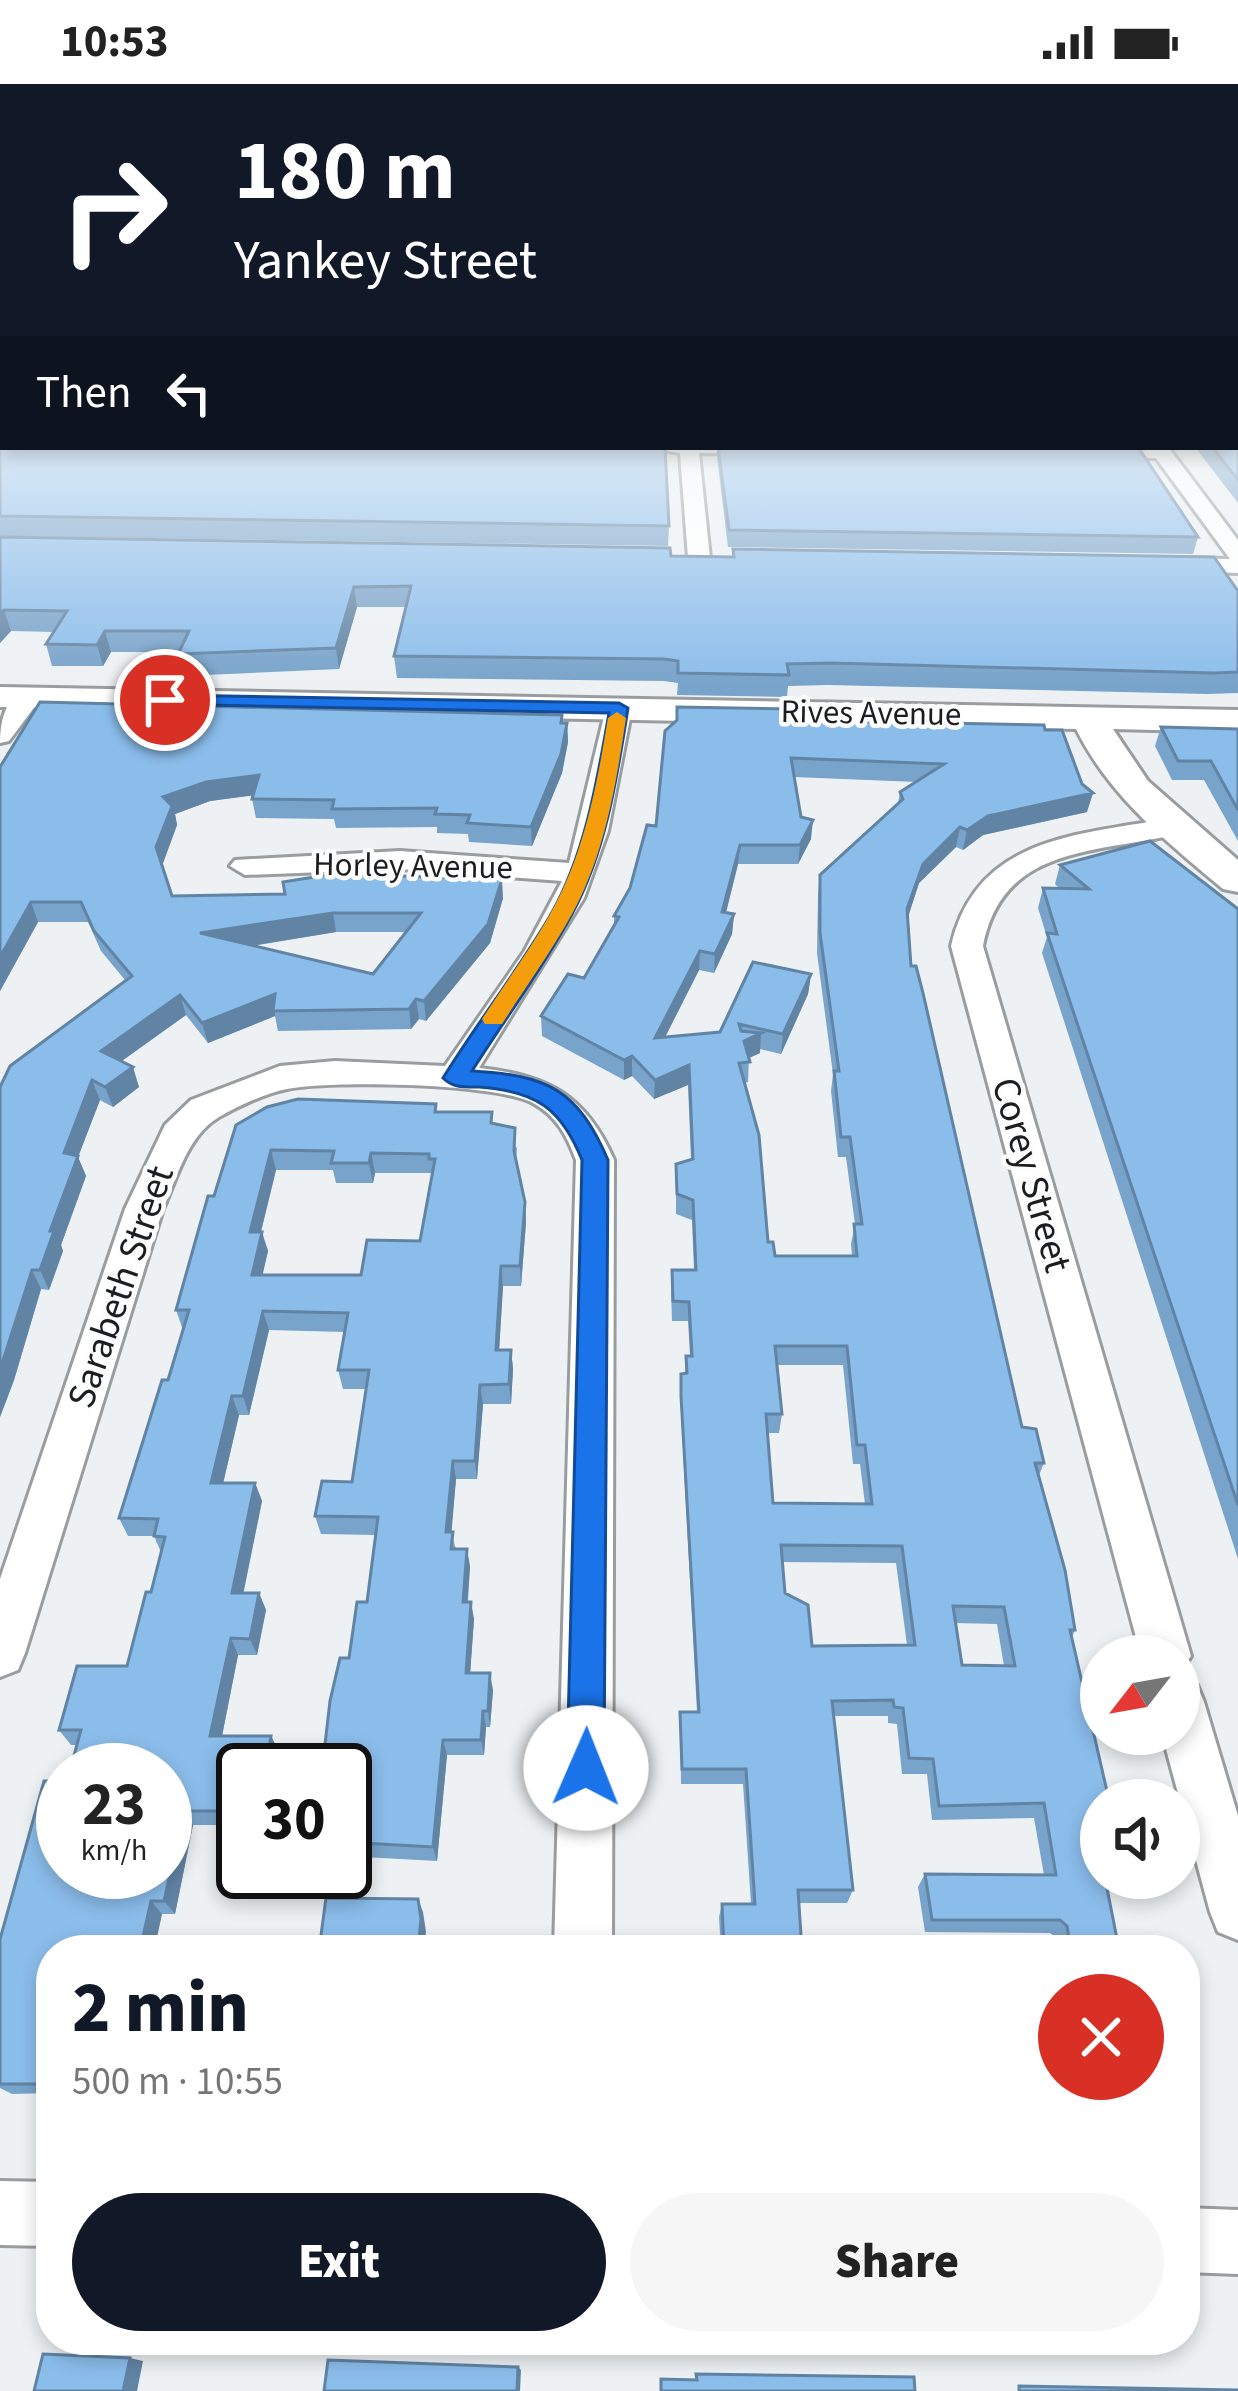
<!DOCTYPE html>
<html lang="en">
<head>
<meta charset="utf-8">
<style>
  body { margin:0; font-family:"Source Sans 3",sans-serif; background:#f6f6f6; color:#222; height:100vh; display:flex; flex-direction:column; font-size:45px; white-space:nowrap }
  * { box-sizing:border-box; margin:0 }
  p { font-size:39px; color:#767676 }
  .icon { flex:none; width:66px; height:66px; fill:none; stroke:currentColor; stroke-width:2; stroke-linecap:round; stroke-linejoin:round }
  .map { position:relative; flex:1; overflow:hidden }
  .side { position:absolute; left:36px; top:1851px; width:1164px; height:420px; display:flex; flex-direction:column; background:#fff; border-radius:48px; box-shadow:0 6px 18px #0003 }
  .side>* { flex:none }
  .guide { position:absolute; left:0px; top:0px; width:1239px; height:366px; box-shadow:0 6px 18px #0003; background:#111827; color:#fff; overflow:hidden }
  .needle { width:78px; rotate:239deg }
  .buttons { position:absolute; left:1080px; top:1551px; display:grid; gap:24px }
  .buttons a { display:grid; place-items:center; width:120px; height:120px; border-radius:50%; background:#fff; box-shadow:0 6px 18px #0003; font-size:60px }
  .speed { position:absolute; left:36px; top:1659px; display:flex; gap:24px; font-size:60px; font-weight:700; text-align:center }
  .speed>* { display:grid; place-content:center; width:156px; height:156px; border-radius:50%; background:#fff; box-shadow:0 6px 18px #0003; line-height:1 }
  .speed small { font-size:30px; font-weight:400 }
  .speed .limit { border:6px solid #111; border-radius:18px; background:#fff; color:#111 }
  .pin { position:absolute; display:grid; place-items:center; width:102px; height:102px; color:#fff; margin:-51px; border:6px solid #fff; border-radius:50%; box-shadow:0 3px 12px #0007 }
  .me { position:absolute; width:132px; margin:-66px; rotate:1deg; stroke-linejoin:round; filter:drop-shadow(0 0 9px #0008) }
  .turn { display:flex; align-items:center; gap:42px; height:252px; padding:0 36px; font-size:54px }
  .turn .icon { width:156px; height:156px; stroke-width:2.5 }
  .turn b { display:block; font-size:84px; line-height:102px }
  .then { display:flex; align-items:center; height:114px; padding:0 36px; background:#0003; gap:24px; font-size:45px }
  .round { display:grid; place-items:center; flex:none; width:126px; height:126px; border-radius:63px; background:#f6f6f6 }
  .head { display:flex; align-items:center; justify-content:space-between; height:204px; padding:0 36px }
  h1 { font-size:72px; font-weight:800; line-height:90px; color:#111827 }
  .action { display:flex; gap:24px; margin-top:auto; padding:24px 36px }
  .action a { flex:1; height:138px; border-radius:72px; background:#111827; color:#fff; font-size:48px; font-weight:800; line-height:138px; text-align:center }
  .action a+a { background:#f6f6f6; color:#222 }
  .status { display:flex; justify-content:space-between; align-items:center; height:84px; padding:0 60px; background:#fff; direction:ltr }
  .status svg { height:33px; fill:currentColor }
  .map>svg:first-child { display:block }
</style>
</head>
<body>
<div class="status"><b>10:53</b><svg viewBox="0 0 49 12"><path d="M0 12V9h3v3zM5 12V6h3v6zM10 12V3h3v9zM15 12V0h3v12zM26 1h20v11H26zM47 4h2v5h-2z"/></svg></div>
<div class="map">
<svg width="1238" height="2307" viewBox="0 0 1238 2307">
  <rect width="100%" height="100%" fill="#edf1f4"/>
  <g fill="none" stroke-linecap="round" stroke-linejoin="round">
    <defs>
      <g id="street">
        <path d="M644,363H776V364L767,370L699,369L710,474L699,480L688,474L680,369Z"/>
        <path d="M1083,363H1168L1238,456V489L1161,486L1158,481L1169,474L1230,475L1156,374L1090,373L1083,371Z"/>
        <path d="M29,605L42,613L9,657L0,659C0,637 5,612 29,605Z"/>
        <path d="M619,616L632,624L608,747L584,814L479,984C548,991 586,1012 614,1076L612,1866H554L576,1076C567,1052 557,1032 533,1019C496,999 331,996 287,1005C266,1009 238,1022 219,1033C188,1051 177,1093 163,1125L25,1569L18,1586L0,1593V1495L125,1125L165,1041L191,1016L280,982L335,977L445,982L524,868L562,797L400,785L245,791L230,782L235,776L400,767L569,779L606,624Z"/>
        <path d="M1172,734L1186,743L1182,749C1099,770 1003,759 983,862L1191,1572L1179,1590V1572H1141L951,862C976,752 1079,751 1172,734Z"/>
        <path d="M1179,1593L1197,1601L1204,1618L1238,1732V1856L1218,1848L1210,1828L1162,1650H1179Z"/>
        <path d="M0,2097L51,2098V2162L0,2161Z"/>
        <path d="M1185,2124L1238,2126V2190L1185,2188Z"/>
      </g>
      <path id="secondary" d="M0,603L1238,626V648L1113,645L1148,697L1238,776V808L1223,805C1166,757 1110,713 1076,645L0,623Z"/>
    </defs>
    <use href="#street" stroke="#999da0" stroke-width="6"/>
    <use href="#secondary" stroke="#999da0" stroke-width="6"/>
    <use href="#street" fill="#fff" fill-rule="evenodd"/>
    <use href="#secondary" fill="#fff" fill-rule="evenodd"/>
  </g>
  <g fill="#78a3ca" fill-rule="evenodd">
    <path d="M1238,279V419L1195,363H1236Z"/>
    <path d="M0,356L669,442L668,462L0,452Z"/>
    <path d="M717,363L1198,453L1193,470L728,463L717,374Z"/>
    <path d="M0,453L732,473L733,465L1238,507V609L1207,610L828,601L788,602L787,613L677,611L678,599L664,597L397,594L394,572L406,523H357L339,585L183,592L178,568H111L103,582H52L46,560L54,548L11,547L0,559Z"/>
    <path d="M796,636L1044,641L1087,728L983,751L963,766L956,763L919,799L908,833L911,882L1022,1343L1044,1379L1039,1391L1075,1546L1072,1553L1101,1794H1114L1112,1796H1105L1118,1860L1144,1866H1058L1057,1854L1050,1849L925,1848L918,1803L925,1790L1044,1791L1034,1734L932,1736L927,1690H902L897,1640L888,1639V1632H834L853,1806L847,1819H799L802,1866H721L719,1833L722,1820H751L743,1700H681L680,1628H697L680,1309L681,1290L685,1289L686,1272H690L688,1237H672L671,1205L672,1186H694L692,1136L676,1130V1080L691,1076L688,1001L654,1015L632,992L624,996L542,952L541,932L584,894L614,842V832L630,804L656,742ZM794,693L917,698L900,708L898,719L820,791L818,810L817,869L833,990L831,1007L838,1073H846L855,1140L851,1160L852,1172H775L768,1158L744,999L748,998L749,974L760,969V965L781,970L808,910L811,890L720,948L665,953L699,886L714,889L732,850L734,830L726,829L738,780H798L811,755L801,733ZM777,1281H843L853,1380H860L865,1420L773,1419L767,1349H779L782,1330ZM782,1478L896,1479L907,1561L812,1562L785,1509ZM955,1539L997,1540L1004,1582L962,1581Z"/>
    <path d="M567,639L568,658L562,689L532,762L469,758L468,750L437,749V743L336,744L334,735L256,734L252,715L253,711L210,717L175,730L177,741L162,781L172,812L503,814L490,859L426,937L419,935L411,945L278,947L275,932L208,959L186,931L121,977L139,1003L113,1023L100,1016L78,1073L86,1092L61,1161L63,1167L49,1206L41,1205L14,1296L0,1333V1003L125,896L101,867L88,838H38L0,907V683ZM336,848H406L373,890L252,862Z"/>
    <path d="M1161,643L1238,645V757L1204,696H1172L1155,662Z"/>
    <path d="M1060,781L1238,825V1475L1042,869L1047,853L1038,824L1043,804L1060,805L1055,800Z"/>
    <path d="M437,1028L493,1040L517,1064L516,1078L525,1118L526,1138L521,1202H503L499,1266H511L513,1285L511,1320H483L477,1395H456L451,1448L456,1465L470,1482L468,1518L474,1535L470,1589L493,1606L490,1643H486L484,1671H447L437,1777L345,1772V1686L349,1574L367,1518L375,1451L321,1450L315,1432L352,1398L366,1305H343L338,1286L345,1248L269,1246L249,1331H239L223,1399H255L262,1417L243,1509H259L266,1526L257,1571H238L222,1652H271L279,1668L276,1686H243V1741H193L175,1830H162L154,1866H51V2009L12,2010L0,2004V1855L63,1788L77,1661H71L59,1646L127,1582L151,1508L161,1468L154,1452H128L119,1434L168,1296L183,1246L176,1226L236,1041ZM276,1086H333L336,1099H373L375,1089H431L432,1095L420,1157L361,1191H262L268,1167L261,1148Z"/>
  </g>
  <g fill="#6184a4">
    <path d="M3,286V309L0,312V289Z"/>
    <path d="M354,503L357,523L339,585L336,564Z"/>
    <path d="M4,526L11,547L0,559V530Z"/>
    <path d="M105,547L111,568L103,582L97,561Z"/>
    <path d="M567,639L568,658L562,689L532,762L531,743Z"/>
    <path d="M259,691L263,710L210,717L175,730L177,741L162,782L156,763L163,713L206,698Z"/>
    <path d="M1093,709L1087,728L983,751L963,766L967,746L988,732Z"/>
    <path d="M813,736L811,755L798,780L800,761Z"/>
    <path d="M960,743L956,763L919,799L904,845L907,825L923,780Z"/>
    <path d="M740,761L738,780L721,848L722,828Z"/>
    <path d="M502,795L503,814L490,859L426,937L424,917Z"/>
    <path d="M31,818L38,838L0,907V873Z"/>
    <path d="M333,829L336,848L205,869L200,849Z"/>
    <path d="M734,830L732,850L714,889L715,870Z"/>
    <path d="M700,867L699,886L655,973V954Z"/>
    <path d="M811,890L808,910L781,970L783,950Z"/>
    <path d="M275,910V932L208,959L202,939Z"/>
    <path d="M180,911L186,931L108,987L101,967Z"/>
    <path d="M416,915L419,935L411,945L409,925Z"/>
    <path d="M761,949L760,969L742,977L744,957Z"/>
    <path d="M632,972V992L624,996V976Z"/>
    <path d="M689,981L688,1001L654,1015L655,996Z"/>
    <path d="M133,983L139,1003L113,1023L105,1003Z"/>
    <path d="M92,996L100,1016L78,1073L86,1092L61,1161L63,1167L49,1206L40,1186L50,1147L64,1069Z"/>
    <path d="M271,1066L276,1086L256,1167L250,1148Z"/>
    <path d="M371,1069L375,1089L373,1099L369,1079Z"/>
    <path d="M525,1118L526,1138L521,1202L520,1182Z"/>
    <path d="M262,1148L268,1167L258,1211L252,1191Z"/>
    <path d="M501,1182L503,1202L498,1285L496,1266Z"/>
    <path d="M32,1186L41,1205L14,1296L0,1333V1286Z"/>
    <path d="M263,1227L269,1246L249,1331L243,1312Z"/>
    <path d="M511,1266L513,1285L511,1320L509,1300Z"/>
    <path d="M480,1301L483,1320L477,1395L475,1377Z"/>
    <path d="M232,1312L239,1331L219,1417L211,1399Z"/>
    <path d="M453,1377L456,1395L450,1466L446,1448Z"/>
    <path d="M255,1399L262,1417L240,1526L232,1509Z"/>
    <path d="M467,1465L470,1482L466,1535L463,1518Z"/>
    <path d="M259,1509L266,1526L257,1571L250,1555Z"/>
    <path d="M471,1518L474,1535L469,1606L466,1589Z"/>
    <path d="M231,1554L238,1571L219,1667L210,1652Z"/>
    <path d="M490,1589L493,1606L490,1643L488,1627Z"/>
    <path d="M483,1627L486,1643L484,1671L481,1656Z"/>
    <path d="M271,1652L279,1668L276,1686H265Z"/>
    <path d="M443,1656L447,1671L437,1777L433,1763Z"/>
    <path d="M184,1727L193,1741L175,1830L164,1817Z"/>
    <path d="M418,1815L423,1828L426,1848L424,1866H418Z"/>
    <path d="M151,1817L162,1830L154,1866H140Z"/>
    <path d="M130,2274L143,2277L137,2307H123Z"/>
    <path d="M518,2283L521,2286L520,2307H517Z"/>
  </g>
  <g fill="#8bbdeb" stroke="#6184a4" stroke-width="3" fill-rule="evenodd">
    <path d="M1236,279H1238V396L1212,363H1236Z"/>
    <path d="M3,352V363H665L669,442L0,432V356Z"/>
    <path d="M718,363H1138L1198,453L729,446Z"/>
    <path d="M0,453L670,464L671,472L734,473L733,465L1214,473L1238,507V588L1214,589L831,579L787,580L789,591L678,589V577L664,575L394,572L411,502L354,503L336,564L178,570L189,547H105L97,561L46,560L67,527L4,526L0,530Z"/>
    <path d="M40,618L562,631L561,639H567L561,670L531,743L467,739L470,731L435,730L437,724L332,725L334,716L252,715L259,691L206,698L163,713L172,722L156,763L172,812L285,810L283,798L333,790L502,795L488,840L424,917L416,915L409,925L273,927L275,910L202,939L180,911L101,967L133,983L105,1003L92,996L64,1069L78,1072L50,1147H54L40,1186H32L0,1286V1003L10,982L132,892L94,847L81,818H31L0,873V683ZM333,829H421L373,890L200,849Z"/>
    <path d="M677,623L794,625L796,636L1044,641L1045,646H1062L1082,700L1093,709L988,732L967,746L960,743L923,780L907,825L911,882H916L923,909L1022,1343L1036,1345L1044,1379H1035L1065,1486L1075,1546H1070L1109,1716H1101V1794H1105L1118,1860H1143L1144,1866H1071L1067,1842L1060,1836H932L925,1790L1056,1791L1044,1719L939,1722L933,1675L909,1674L903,1624L894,1623L893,1616L832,1617L853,1806H798L802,1866H724L722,1820H755L746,1685H682L680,1628H699L681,1312V1290L687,1289L686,1272H692L689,1218L673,1217L672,1186H696L693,1116L677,1110L676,1080L693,1075L689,981L655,996L632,972L624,976L541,932L568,890L584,894L619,833L614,832L630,804L647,741L656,742L665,647L677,636ZM791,674L944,680L900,708L903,715L820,791V849L839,987H834L841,1053H850L862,1140H854L857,1172H775L773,1158H768L759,1051L739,979L750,978L744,957L761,949L741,947L739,940L783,950L811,890L753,878L720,948L655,954L700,867L715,870L734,830L722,828L740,761H800L813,736L801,733ZM775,1262H847L857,1361H865L872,1420L773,1419L766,1330H782ZM781,1461L902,1462L915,1561L812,1562L808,1521L785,1509ZM953,1522L1004,1523L1015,1582L962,1581Z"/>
    <path d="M1161,643L1238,645V726L1211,677H1178Z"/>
    <path d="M1150,757L1238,825V1421L1047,849L1057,850L1043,804L1089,805L1060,781Z"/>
    <path d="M298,1015L436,1020L435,1028H492L491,1039L515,1044L514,1067L525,1118L520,1182H501L496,1266H511L509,1300L480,1301L475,1377H453L446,1448H453L451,1465H467L463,1518H471L466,1589H490L488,1627H483L481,1656H443L433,1763L345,1758V1686H322L330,1617L340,1574H349L357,1518H367L378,1433L315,1432L322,1397L352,1398L369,1286H338L348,1229L263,1227L243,1312H232L211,1399H255L232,1509H259L250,1555L231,1554L210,1652H271L265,1686H243V1727H184L164,1817H151L140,1866H51V2000H0V1855L44,1697H63V1788H165V1686H70L81,1646H59L77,1582H127L146,1508H151L165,1453L154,1452L158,1435L119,1434L162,1296H168L189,1226H176L208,1112H214L236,1041L267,1023ZM271,1066L334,1067L331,1079H369L371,1069L429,1070V1075H435L420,1157L367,1156L361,1191H252L262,1148H250Z"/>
    <path d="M326,1814L418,1815L421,1835L418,1866H319Z"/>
    <path d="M43,2270L130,2274L123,2307H34Z"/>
    <path d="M328,2276L518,2283L517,2307H324Z"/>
    <path d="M696,2290L914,2293L915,2307H661V2295L697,2296Z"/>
    <path d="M1019,2302L1238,2306V2307H1019Z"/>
  </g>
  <linearGradient id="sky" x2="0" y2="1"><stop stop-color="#73a9da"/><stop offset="0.46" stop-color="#f7f9fa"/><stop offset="1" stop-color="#f7f9fa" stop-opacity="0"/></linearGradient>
  <rect width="1238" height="602" fill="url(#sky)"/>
  <path fill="#1a73e8" stroke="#114b97" stroke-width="3" d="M165,611L619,619L628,624C617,694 606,767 572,830C543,884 505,935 472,987C548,991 578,1006 608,1076L604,1684L599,1697L586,1702L573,1697L567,1684L582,1076C561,1024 536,1007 479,1003C464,1003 453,1004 443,994C477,939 517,888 550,832C585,771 597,698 609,629L159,620L156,616Z"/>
  <path fill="#f59e0b" d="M617,628L626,634C616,700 605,770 572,830C551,868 525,904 502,940H485L482,935C504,901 529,867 549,832C584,772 597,701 608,634Z"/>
  <g text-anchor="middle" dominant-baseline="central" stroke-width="9" stroke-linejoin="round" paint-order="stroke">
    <g font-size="33" fill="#1b1d1e" stroke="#fdfdfe">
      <text transform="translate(871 629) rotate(1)">Rives Avenue</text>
      <text transform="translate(413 782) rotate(1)">Horley Avenue</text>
    </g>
    <g font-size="39" fill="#1b1d1e" stroke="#fdfdfe">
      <text transform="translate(1031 1091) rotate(74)">Corey Street</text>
      <text transform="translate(121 1203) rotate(-71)">Sarabeth Street</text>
    </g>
  </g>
</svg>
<div class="buttons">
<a><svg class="needle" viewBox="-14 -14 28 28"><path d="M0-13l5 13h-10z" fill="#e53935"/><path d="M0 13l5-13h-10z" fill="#767676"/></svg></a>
<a><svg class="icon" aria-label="sound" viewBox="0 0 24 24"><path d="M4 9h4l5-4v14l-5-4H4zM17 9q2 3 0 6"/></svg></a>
</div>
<div class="speed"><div>23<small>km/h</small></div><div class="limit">30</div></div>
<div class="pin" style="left:165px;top:616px;background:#d93025"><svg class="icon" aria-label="arrive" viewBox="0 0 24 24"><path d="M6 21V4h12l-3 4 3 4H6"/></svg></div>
<svg class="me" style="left:586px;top:1684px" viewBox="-20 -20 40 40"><circle r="19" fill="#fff"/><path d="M0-13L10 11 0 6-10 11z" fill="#1a73e8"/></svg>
<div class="guide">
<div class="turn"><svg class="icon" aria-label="right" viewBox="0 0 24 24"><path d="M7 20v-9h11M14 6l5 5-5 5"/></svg><div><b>180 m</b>Yankey Street</div></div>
<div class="then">Then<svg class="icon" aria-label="left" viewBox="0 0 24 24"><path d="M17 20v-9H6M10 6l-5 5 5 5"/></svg></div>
</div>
<section class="side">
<div class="head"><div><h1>2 min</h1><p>500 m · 10:55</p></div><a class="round" style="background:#d93025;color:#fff"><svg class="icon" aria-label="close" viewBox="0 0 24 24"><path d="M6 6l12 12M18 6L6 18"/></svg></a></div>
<div class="action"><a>Exit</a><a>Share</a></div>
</section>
</div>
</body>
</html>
